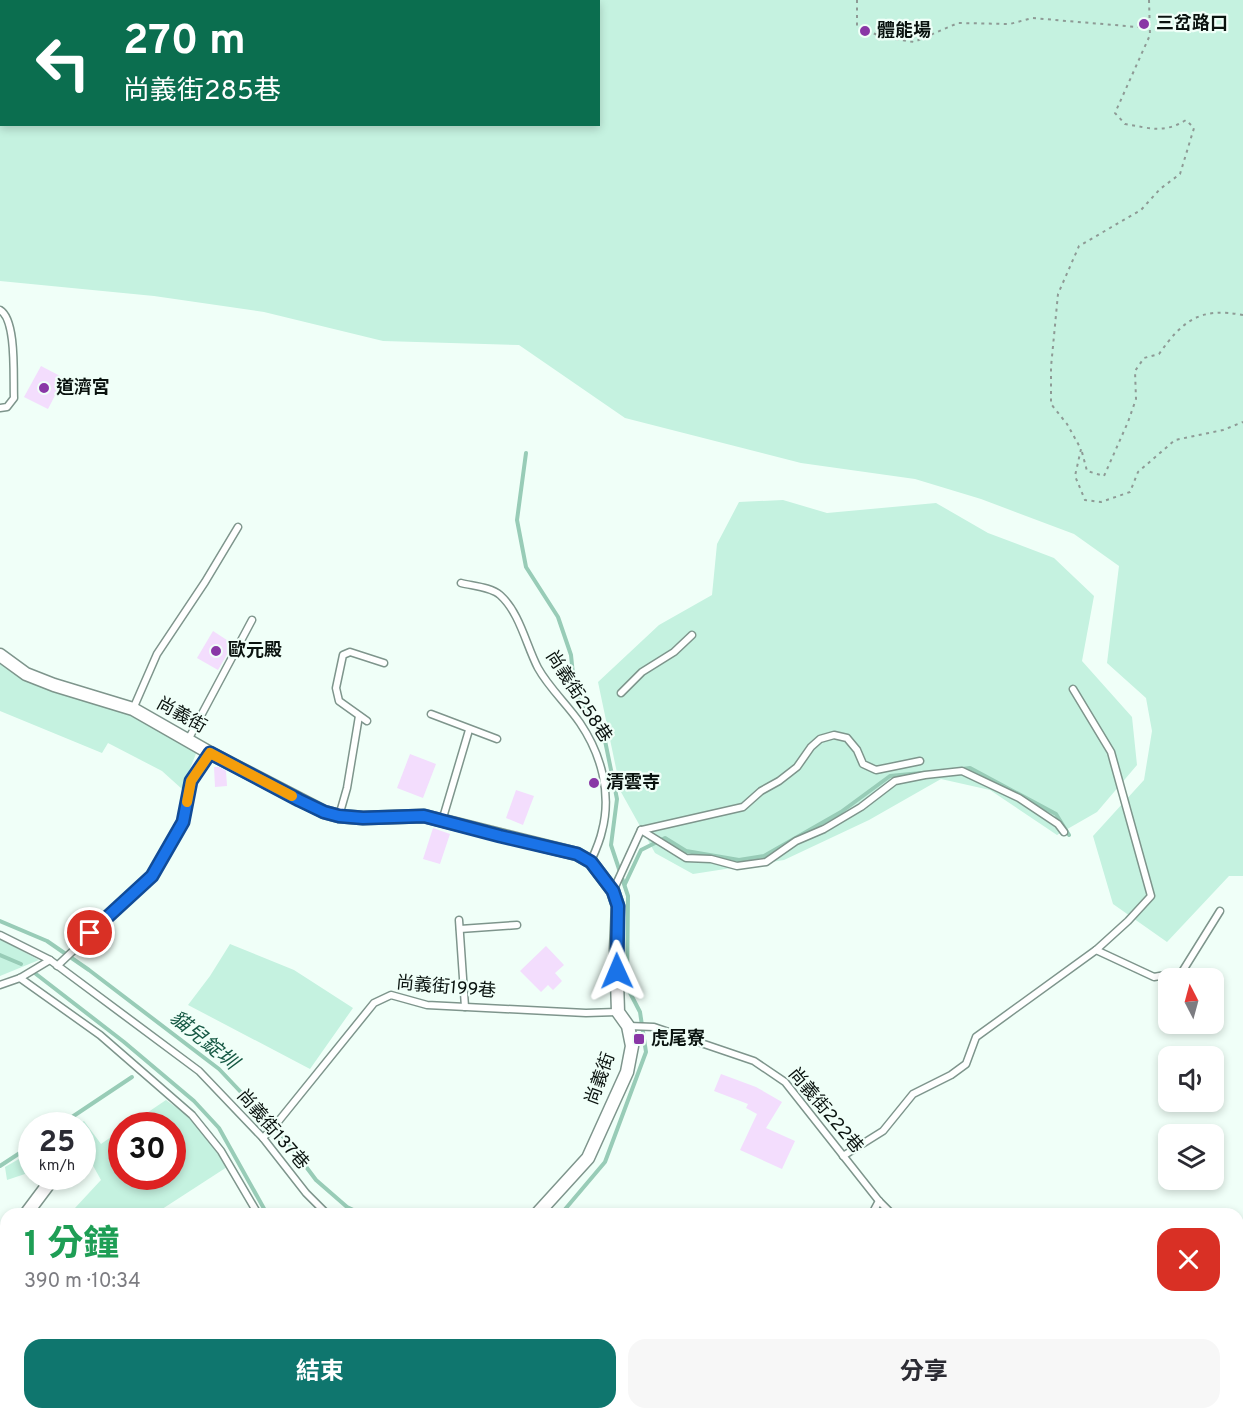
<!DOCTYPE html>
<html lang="zh-TW">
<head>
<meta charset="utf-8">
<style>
  body { margin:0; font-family:Overpass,"Noto Sans TC",sans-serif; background:#f7f7f7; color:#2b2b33; height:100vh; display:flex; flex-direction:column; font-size:22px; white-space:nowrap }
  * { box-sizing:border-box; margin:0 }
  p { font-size:20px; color:#7c7c81 }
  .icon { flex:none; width:33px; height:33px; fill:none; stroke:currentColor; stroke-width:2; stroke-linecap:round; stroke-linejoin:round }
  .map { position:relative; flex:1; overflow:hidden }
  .sheet { position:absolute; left:0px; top:1208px; width:1244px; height:212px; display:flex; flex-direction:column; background:#fff; border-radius:18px 18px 0 0; box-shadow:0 3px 9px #0003 }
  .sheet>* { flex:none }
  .hud { position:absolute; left:0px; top:0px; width:600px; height:126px; box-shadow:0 3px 9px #0003; background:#0b6e4f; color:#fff; overflow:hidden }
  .needle { width:39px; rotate:354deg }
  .tools { position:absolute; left:1158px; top:968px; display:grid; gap:12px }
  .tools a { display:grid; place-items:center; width:66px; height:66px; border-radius:12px; background:#fff; box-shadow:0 3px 9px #0003; font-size:30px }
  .speed { position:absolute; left:18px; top:1112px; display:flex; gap:12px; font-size:30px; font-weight:700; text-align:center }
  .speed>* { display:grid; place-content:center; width:78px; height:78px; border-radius:50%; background:#fff; box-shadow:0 3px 9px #0003; line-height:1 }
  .speed small { font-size:15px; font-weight:400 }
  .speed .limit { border:9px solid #d22; background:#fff; color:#111 }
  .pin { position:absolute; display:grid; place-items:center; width:51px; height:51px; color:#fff; margin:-26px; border:3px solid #fff; border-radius:50%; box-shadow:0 2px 6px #0007 }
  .me { position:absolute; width:66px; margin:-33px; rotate:359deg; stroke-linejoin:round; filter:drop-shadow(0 0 4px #0008) }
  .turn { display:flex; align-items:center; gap:21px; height:126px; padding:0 24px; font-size:27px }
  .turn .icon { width:78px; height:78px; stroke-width:2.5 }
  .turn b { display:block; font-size:42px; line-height:51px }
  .round { display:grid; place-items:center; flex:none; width:63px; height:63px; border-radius:18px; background:#f7f7f7 }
  .headline { display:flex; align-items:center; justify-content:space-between; height:102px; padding:0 24px }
  h1 { font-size:36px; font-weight:700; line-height:45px; color:#1e9e55 }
  .primary-button { display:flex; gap:12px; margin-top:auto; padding:12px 24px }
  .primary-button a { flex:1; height:69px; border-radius:18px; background:#0f766e; color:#fff; font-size:24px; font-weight:700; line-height:69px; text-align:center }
  .primary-button a+a { background:#f7f7f7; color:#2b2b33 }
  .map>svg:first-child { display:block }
</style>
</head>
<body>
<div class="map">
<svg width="1243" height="1418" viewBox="0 0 1243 1418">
  <rect width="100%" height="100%" fill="#f0fff8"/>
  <g fill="#c5f2e0" fill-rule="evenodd">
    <path d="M0,0H1243V876H1229L1167,942L1113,904L1093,836L1144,780L1152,731L1146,698L1107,663L1119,566L1074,534L981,499L915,479L801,463L625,418L519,345L383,341L264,312L154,296L0,281ZM2,2H598V124H2Z"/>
    <path d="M783,500L827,513L936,503L988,533L1054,558L1094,596L1082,661L1132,717L1137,765L1097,812L1057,835L990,790L941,779L869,820L784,860L693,874L655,853L621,792L598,682L659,625L712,595L717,544L739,502Z"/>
    <path d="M0,661L133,714L197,751L182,789L162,771L108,743L102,753L0,711Z"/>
    <path d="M0,939L39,960L0,976Z"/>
    <path d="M230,944L294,970L353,1008L310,1069L188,1005L210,976Z"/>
    <path d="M166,1100L195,1121L227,1167L156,1213H79L75,1208L101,1180L86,1153L83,1154L82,1125H77L84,1121L101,1144L121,1130L122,1176H172V1125H129Z"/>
    <path d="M31,1152V1172L7,1180L5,1167Z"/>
  </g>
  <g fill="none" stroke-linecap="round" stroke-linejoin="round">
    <g stroke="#98ccb7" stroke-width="4">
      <path d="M526,453L517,520L526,567L558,617L571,655L575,694L603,731L617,799L611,845L628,896L627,987L640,1012L646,1052L605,1162L561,1214"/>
      <path d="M962,769L970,768L1056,814L1069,835"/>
      <path d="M625,884L641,850L665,838L686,851L739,860L764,856L841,812L890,776L921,773"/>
      <path d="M0,921L47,941L89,970L219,1069L286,1140L316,1180L347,1207L362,1214"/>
      <path d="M0,955L21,964"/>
      <path d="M36,974L124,1042L194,1101L219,1128L267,1214"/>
      <path d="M60,1125L132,1077"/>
      <path d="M0,1166L32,1145"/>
      <path d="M721,1413L732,1418"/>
      <path d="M792,1413L803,1418"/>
    </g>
  </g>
  <g fill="#f3ddfd">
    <path d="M41,366L64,378L48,409L24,397Z"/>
    <path d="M213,631L233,644L218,670L197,658Z"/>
    <path d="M410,754L436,764L423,798L397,788Z"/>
    <path d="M214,767H219L226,771L227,786L215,787Z"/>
    <path d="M516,790L534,796L523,825L506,818Z"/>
    <path d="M433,828L450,834L440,864L423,859Z"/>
    <path d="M546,946L564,965L555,973L562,981L553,990L548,985L541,992L520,971Z"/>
    <path d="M721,1074L756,1087L782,1102L766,1128L795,1141L782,1169L740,1150L757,1114L746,1108L748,1104L714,1091Z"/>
  </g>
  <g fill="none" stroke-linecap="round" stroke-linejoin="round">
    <defs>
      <g id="lane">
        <path d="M0,310C17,320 13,378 14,398L7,407L0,408"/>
        <path d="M461,583C473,586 491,587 500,595C520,613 526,645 538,668C549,688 567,704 580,723C601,754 612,793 602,831C600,841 595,852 591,861"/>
        <path d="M621,693L642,672L674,652L692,635"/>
        <path d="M133,709L157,654L205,582L238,527"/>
        <path d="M431,714L497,739"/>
        <path d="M367,721L339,701L336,688L343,655L350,652L384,663"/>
        <path d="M188,740L252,620"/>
        <path d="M339,816L347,788L359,716"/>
        <path d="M442,821L469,730"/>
        <path d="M641,830L686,858L711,859L737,866L766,862L796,841L824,829L861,807L895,781L925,775L962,771L1019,798L1058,824L1064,832"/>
        <path d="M642,830L743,807L761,791L779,781L797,767L811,747L820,739L834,735L847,738L857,750L863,764L876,770L920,761"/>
        <path d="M613,891L641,830"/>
        <path d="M459,920L465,1007"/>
        <path d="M460,929L517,925"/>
        <path d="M0,935L50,960L199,1071L263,1138L306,1193L327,1214"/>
        <path d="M1096,950L1154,977L1182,972L1220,911"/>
        <path d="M57,966L152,876L183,822L191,781L210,753"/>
        <path d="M20,978L100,1035L192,1115L221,1151L258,1214"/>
        <path d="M0,985L20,978L50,960"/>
        <path d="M629,1026L654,1027L754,1061L785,1082L879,1201L892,1214"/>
        <path d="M263,1138L277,1123L374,1003L391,995L427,1005L586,1013L617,1012"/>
        <path d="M843,1156L883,1131L913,1094L951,1075L966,1064L976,1037L1096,950L1128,921L1151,896L1111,752L1073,689"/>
        <path d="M872,1214L879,1201"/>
        <path d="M0,1359L6,1354"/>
        <path d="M0,1382L6,1386"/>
        <path d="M1238,1411L1243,1412"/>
        <path d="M50,1413L56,1417"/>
        <path d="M307,1413L311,1418"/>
        <path d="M758,1413L769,1418"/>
        <path d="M1092,1413L1096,1418"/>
        <path d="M335,1418L338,1413"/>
        <path d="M1181,1418L1187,1413"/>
      </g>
      <g id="street">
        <path d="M0,655L26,674L54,685L133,709L210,753L324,812L339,816L363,818L424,816L577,854L591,862L613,891L618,906L616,950L618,1012L628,1026L632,1046L627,1072L588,1158L537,1214"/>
        <path d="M26,1214L53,1178"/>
        <path d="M0,1247L6,1239"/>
        <path d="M426,1418L427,1413"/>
      </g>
    </defs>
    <use href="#lane" stroke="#7e958c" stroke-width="9"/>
    <use href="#street" stroke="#7e958c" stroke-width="15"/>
    <g stroke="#8e9a95" stroke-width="2" stroke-dasharray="3 4.5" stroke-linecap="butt">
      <path d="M857,0V27L883,37L914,42L958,23L1010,24L1032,18L1149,28"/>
      <path d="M1149,0L1150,35L1115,113L1125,124C1150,128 1163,134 1186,120L1194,128L1180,174L1160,189L1141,210L1079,246L1058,294L1051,367V404L1067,424L1081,449L1075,476L1085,500L1101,502L1130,492L1138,472L1175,440L1223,430L1243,422"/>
      <path d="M50,2V0"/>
      <path d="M0,109L2,107"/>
      <path d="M1082,452L1087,471L1104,476L1128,422L1136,399L1135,371L1144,358L1159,354C1183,320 1200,307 1243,315"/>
    </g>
    <use href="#lane" stroke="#fff" stroke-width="6"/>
    <use href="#street" stroke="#fff" stroke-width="12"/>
  </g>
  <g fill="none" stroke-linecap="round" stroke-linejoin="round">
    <defs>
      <path id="route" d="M90,933L152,876L183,822L191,781L210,753L299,800L324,812L339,816L363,818L424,816L500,836L577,854L591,862L613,891L618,906L617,971"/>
    </defs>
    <use href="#route" stroke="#114b97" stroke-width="15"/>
    <use href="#route" stroke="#1a73e8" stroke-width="10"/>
    <path stroke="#f59e0b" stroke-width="10" d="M187,802L191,781L210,753L292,796"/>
  </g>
  <g fill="#8937a6" stroke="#f0fff8" stroke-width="2">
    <circle cx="1144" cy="24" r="6"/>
    <circle cx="865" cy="31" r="6"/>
    <circle cx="44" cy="388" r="6"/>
    <circle cx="216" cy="651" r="6"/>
    <circle cx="594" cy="783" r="6"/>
    <rect x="633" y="1033" width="12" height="12" rx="3"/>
  </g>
  <g text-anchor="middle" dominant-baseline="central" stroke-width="4.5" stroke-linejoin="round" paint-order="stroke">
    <g font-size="18" font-weight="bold" fill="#0a130f" stroke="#f0fff8" text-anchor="start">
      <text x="1156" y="24">三岔路口</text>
      <text x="877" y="31">體能場</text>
      <text x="56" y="388">道濟宮</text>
      <text x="228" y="651">歐元殿</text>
      <text x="606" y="783">清雲寺</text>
      <text x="651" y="1039">虎尾寮</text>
    </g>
    <g font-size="18" fill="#0a130f" stroke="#f0fff8">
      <text transform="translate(578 697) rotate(57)">尚義街258巷</text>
      <text transform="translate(181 716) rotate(29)">尚義街</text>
      <text transform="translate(446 988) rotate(5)">尚義街199巷</text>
      <text transform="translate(601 1079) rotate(-70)">尚義街</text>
      <text transform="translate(825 1111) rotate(50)">尚義街222巷</text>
      <text transform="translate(272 1130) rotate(49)">尚義街137巷</text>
    </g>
    <g font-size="20" font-style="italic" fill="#155843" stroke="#f0fff8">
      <text transform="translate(203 1041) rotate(39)">貓兒錠圳</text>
    </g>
  </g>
</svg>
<div class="tools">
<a><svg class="needle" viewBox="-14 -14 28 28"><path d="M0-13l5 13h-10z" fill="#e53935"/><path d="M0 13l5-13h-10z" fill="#7c7c81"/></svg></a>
<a><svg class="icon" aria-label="sound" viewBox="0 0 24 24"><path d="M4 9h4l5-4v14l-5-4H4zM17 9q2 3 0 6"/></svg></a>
<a><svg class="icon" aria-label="layers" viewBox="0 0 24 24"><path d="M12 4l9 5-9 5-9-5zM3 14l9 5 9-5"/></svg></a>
</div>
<div class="speed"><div>25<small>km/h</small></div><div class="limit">30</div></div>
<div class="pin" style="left:90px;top:933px;background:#d93025"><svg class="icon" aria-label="arrive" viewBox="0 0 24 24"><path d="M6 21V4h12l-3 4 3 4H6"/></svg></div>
<svg class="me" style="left:617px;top:971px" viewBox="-20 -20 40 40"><path d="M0-17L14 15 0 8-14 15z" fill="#1a73e8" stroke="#fff" stroke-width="4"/></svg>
<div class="hud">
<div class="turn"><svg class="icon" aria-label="left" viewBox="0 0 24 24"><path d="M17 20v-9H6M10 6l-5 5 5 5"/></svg><div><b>270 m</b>尚義街285巷</div></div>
</div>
<section class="sheet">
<div class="headline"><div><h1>1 分鐘</h1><p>390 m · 10:34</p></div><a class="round" style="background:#d93025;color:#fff"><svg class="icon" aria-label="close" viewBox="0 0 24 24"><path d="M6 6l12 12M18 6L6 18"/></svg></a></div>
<div class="primary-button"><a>結束</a><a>分享</a></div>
</section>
</div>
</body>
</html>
